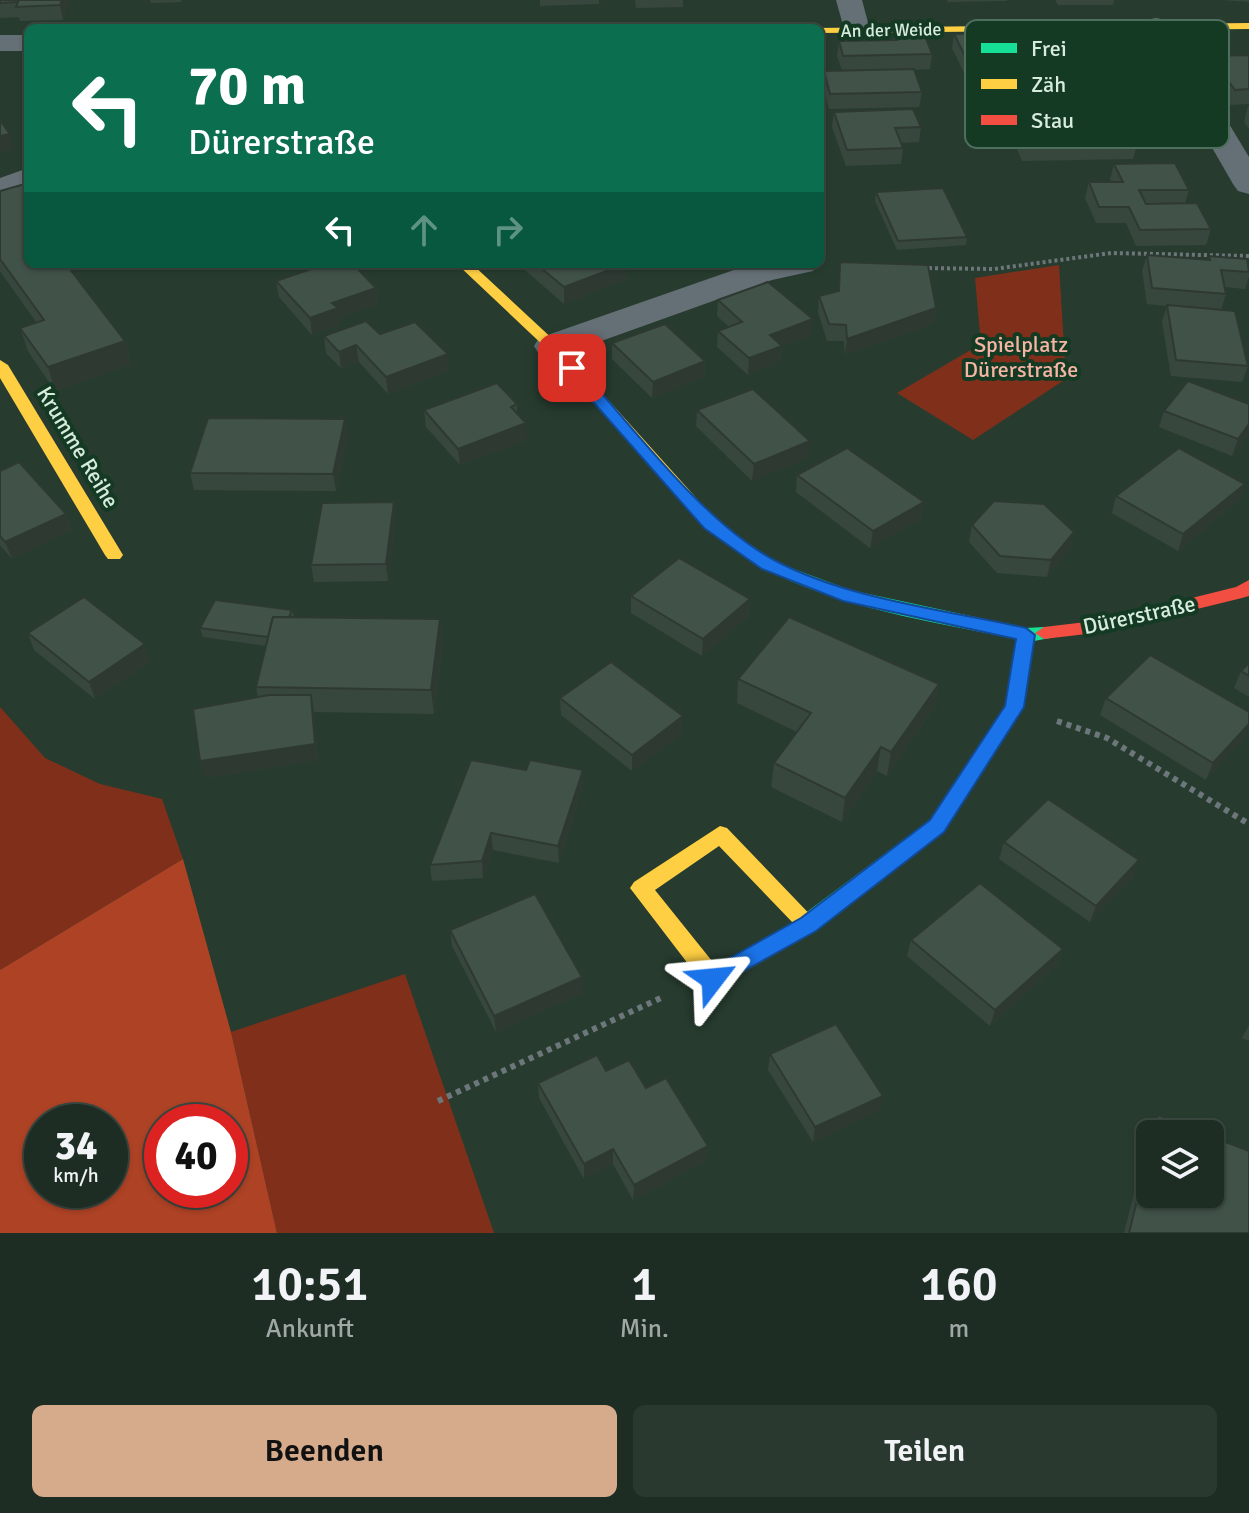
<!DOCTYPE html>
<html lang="de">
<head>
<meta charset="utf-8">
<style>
  body { margin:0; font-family:Signika,sans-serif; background:#2a3930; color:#f1f3f6; height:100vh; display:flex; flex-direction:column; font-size:30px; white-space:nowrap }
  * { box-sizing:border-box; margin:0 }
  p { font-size:26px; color:#a0a8a6 }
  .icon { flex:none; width:44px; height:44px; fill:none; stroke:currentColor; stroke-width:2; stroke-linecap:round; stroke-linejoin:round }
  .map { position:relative; height:1233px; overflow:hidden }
  .panel { display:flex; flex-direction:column; background:#1d2d23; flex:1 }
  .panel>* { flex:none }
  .top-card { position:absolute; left:24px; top:24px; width:800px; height:244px; border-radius:12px; box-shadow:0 2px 6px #0004,0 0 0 2px #3b4941; background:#0b6e4f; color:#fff; overflow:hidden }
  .fabs { position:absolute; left:1136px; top:1120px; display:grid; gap:16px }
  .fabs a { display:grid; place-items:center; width:88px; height:88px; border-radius:12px; background:#1d2d23; box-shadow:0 2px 6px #0004,0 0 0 2px #3b4941; font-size:40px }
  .speed { position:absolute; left:24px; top:1104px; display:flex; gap:16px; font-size:40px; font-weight:700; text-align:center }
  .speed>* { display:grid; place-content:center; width:104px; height:104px; border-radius:50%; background:#1d2d23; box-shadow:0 2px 6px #0004,0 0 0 2px #3b4941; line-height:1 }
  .speed small { font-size:20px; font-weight:400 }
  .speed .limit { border:12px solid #d22; background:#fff; color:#111 }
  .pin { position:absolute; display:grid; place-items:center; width:68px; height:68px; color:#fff; margin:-34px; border-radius:16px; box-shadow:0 4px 12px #0006 }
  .me { position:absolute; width:88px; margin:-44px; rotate:61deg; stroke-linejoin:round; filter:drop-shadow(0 0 6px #0008) }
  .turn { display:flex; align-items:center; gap:28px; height:168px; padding:0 32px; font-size:36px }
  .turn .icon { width:104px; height:104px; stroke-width:2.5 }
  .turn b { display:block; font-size:56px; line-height:68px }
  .lanes { display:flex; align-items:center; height:76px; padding:0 32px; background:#0003; justify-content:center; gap:40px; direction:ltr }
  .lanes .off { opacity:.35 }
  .eta { display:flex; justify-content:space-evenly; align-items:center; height:136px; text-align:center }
  .eta b { font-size:48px; font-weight:600; line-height:56px }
  .button { display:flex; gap:16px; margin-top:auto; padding:16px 32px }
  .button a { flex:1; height:92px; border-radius:12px; background:#d6ab8b; color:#111; font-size:32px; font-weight:600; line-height:92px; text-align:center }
  .button a+a { background:#2a3930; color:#f1f3f6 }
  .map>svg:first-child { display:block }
</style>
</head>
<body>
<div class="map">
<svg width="1249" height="1233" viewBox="0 0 1249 1233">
  <rect width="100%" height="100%" fill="#273c2f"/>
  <g fill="#80301a">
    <path d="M1059,265L1066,379L973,440L897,393L981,344L975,278Z"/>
    <path d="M0,707L45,758L100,784L162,799L183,859L0,970Z"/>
    <path d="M405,974L494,1233H277L231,1032Z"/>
  </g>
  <path fill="#ad4225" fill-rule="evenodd" d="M183,859L231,1032L277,1233H0V970ZM42,1122H110V1190H42ZM162,1122H230V1190H162Z"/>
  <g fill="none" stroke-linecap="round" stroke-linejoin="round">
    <path stroke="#6d767b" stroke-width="4" stroke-dasharray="3 3" stroke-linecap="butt" d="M923,268L994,269L1111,253L1249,256"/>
    <g stroke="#6d767b" stroke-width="6" stroke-dasharray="5 5" stroke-linecap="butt">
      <path d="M1057,721L1107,738L1249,824"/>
      <path d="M438,1101L663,997"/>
    </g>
    <g fill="#656f76" fill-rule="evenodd">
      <path d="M836,0H862L870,30L866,36L856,38L846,36Z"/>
      <path d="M1156,18L1166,20L1170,26L1249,157V194L1238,191L1233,184L1142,26L1146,20Z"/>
      <rect x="0" y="35" width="28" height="16"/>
      <path d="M28,168V189L0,199V178Z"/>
      <path d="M751,264H818L813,271L772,280L565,354L552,357L539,354L534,346L539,338Z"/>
    </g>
    <path fill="#16e098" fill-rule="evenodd" d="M753,549L786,566L850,590L1026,628L1044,627L1053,633L1050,638L1034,641L1024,707L944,832L804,938L796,941L788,938L785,932L788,926L930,820L1005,706L1016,639C924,620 829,607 747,559L744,555Z"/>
    <g fill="#ffcf43" fill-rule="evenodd">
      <path d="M1249,23V29L820,33V28H816Z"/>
      <path d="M457,264H472L557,343L716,520L759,551L762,555L759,559H747L704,528L547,349Z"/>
      <path d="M0,360L8,365L123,555L120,559H108L105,555L0,378Z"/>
      <path d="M720,826L727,828L820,925L817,931L806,933L804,938L713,989L705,986L630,888L634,882ZM719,846L794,924L716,966L655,890Z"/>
    </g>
    <path fill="#f24e42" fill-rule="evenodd" d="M1249,580V596L1242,598L1103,632L1044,639L1035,633L1044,627L1103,620L1236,587Z"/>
  </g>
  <g fill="#38473e">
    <path d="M0,0H70L63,20L20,21L19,17L0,18Z"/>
    <path d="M150,0H182L181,2L151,3Z"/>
    <path d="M540,0H599V4L540,6Z"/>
    <path d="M635,0H683V7L636,8Z"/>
    <path d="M947,0H1007V1L948,2Z"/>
    <path d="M1055,0H1114L1113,5H1058Z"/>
    <path d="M1222,0H1249V2Z"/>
    <path d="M894,34L932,54L930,69L914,70L922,92L919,107L829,109L823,86L824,71L842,70L837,56L839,41L894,40Z"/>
    <path d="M954,34L1030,64L1027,79L968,81L952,48Z"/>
    <path d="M1058,54L1126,75L1122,90L1068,92L1055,69Z"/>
    <path d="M1249,55V104L1231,105L1206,71L1210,56Z"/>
    <path d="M1007,105L1137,144L1133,159L1022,161L1005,120Z"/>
    <path d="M1248,106H1249V129L1244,122Z"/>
    <path d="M834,112L921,127L919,142L901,143L903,148L901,164L846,166L832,127Z"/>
    <path d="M1114,164L1189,190L1185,203L1211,229L1206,245L1136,246L1126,223H1096L1085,198L1089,182H1112L1110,179Z"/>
    <path d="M0,191L28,264L125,341L131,364L55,391L28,351L20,328L36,322L0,271Z"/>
    <path d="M876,192L967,237L966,245L897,250L875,201Z"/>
    <path d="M1147,255L1208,260L1209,256L1249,268V276L1245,289L1224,287L1226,294L1221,310L1248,366L1242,382L1171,376L1162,322L1167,306L1147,304L1142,271Z"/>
    <path d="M840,262L936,308L933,324L845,355L844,341H827L818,312L819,296L838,291Z"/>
    <path d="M518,264H627V279L564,304Z"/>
    <path d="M276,281L376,288L378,304L339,318L340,325L312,335L279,297Z"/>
    <path d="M718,300L813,319L811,335L782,347L780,362L748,375L717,347L718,331L729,327L717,316Z"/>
    <path d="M380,334L449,371L388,394L359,362L341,368L326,353L324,336Z"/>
    <path d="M612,343L705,361L704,377L652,398L612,359Z"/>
    <path d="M517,404V414L527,440L460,465L426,427L424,410Z"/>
    <path d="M1249,404V433L1232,456L1159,427L1164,411Z"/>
    <path d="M697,410L808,458L752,481L696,426Z"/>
    <path d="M345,419L348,436L336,491L194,490L190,473Z"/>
    <path d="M0,471L66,514L72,530L12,559L0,545Z"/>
    <path d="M797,475L924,502L921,519L870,548L796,492Z"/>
    <path d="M1245,484L1239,500L1178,551L1112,513L1116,496Z"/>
    <path d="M394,502L396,519L388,581L314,582L311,565Z"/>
    <path d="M972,525L1074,532L1070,549L1047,577L997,573L969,542Z"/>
    <path d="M631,596L750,599L749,616L702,656L631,613Z"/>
    <path d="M292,610L294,617L440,619L443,643L434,714L314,712L318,760L205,778L258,697L256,687L266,646L203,637L200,628Z"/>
    <path d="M28,633L145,644L150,661L95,699L34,650Z"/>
    <path d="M1249,663V697L1234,688L1241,671Z"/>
    <path d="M738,679L939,684L934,708L887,776L877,771L842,822L771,787L774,763L797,732L737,703Z"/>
    <path d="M560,698L682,733L632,771L561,715Z"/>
    <path d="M1106,698L1249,712L1206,780L1100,715Z"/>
    <path d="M583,787L559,863L493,850L483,878L432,881L430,865Z"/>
    <path d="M1004,842L1139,860L1133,877L1090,922L999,859Z"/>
    <path d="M450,930L583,993L496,1032L452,946Z"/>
    <path d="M911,940L1063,949L1057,965L990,1026L907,956Z"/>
    <path d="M1249,1025V1041L1242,1038Z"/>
    <path d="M770,1054L879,1111L813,1142L768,1070Z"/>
    <path d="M606,1071L646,1088L708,1146L707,1161L633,1200L613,1164L584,1179L539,1098L538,1083Z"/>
    <path d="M1158,1115L1206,1134H1150V1194L1249,1233H1124L1148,1137Z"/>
  </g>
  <g fill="#2e3932">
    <path d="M62,0H70L63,20L60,5Z"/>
    <path d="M10,134L14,149L0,153V136Z"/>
    <path d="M625,264H627V279L564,304V287Z"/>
    <path d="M376,288L378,304L339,318L340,325L312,335L310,318L332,303Z"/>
    <path d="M936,308L933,324L845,355L847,339Z"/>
    <path d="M813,319L811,335L782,347L780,362L748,375L749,358L770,335Z"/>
    <path d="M125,341L131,364L55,391L48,367Z"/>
    <path d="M356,345L359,362L341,368L339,352Z"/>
    <path d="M448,354L449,371L388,394L386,377Z"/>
    <path d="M705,361L704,377L652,398L653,382Z"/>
    <path d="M345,419L348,436L336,491L333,474Z"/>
    <path d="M526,423L527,440L460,465L458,449Z"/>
    <path d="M1249,424V433L1232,456L1238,439Z"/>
    <path d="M810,441L808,458L752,481L754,464Z"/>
    <path d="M1245,484L1239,500L1178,551L1183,534Z"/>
    <path d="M394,502L396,519L388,581L386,564Z"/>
    <path d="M924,502L921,519L870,548L873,531Z"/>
    <path d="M66,514L72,530L12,559L5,542Z"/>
    <path d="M1074,532L1070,549L1047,577L1051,560Z"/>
    <path d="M750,599L749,616L702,656L703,639Z"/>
    <path d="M440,619L443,643L434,714L431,690Z"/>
    <path d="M145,644L150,661L95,699L89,682Z"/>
    <path d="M939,684L934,708L887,776L891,752Z"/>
    <path d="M311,695L314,712L318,760L205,778L200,761Z"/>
    <path d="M683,716L682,733L632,771V755Z"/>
    <path d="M1249,724V733L1206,780L1213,763Z"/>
    <path d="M881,747L877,771L842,822L845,798Z"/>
    <path d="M583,770V787L559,863L558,846Z"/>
    <path d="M491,833L493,850L483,878L482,861Z"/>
    <path d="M1139,860L1133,877L1090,922L1096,906Z"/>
    <path d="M1063,949L1057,965L990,1026L995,1010Z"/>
    <path d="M582,977L583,993L496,1032L494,1016Z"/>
    <path d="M883,1096L879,1111L813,1142L815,1127Z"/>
    <path d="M708,1146L707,1161L633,1200L634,1185Z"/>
    <path d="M613,1149V1164L584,1179V1164Z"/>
  </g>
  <g fill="#415248" stroke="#2e3932" stroke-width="2">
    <path d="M0,0H62L60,5L16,7L18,2L0,3Z"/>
    <path d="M1012,32L1030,64L970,66L954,34Z"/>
    <path d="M924,33L932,54L843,56L839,41L897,40L894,34Z"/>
    <path d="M1249,55V89L1235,90L1210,56Z"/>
    <path d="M914,69L922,92L830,94L824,71Z"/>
    <path d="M913,109L921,127L895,128L903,148L847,150L834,112Z"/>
    <path d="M0,120L10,134L0,136Z"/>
    <path d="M1175,163L1189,190H1139L1146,204L1197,203L1211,229L1140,230L1129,207H1099L1089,182H1123L1114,164Z"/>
    <path d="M28,183V264H66L125,341L48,367L20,328L44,320L0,259V191Z"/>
    <path d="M943,188L967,237L898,241L876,192Z"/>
    <path d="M1147,255L1210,260L1209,256L1247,259L1249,272L1221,270L1226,294L1152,288Z"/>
    <path d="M840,262L928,265L936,308L847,339L846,325L829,324L819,296L839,291Z"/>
    <path d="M326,264H353L376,288L332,303L338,308L310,318L276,281Z"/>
    <path d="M536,264H625L564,287Z"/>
    <path d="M768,282L813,319L770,335L782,346L749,358L718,331L742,322L718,300Z"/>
    <path d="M1167,305L1235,311L1248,366L1176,360Z"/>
    <path d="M366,321L380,334L415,322L448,354L386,377L356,345L339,352L324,336Z"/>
    <path d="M665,324L705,361L653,382L612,343Z"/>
    <path d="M1188,381L1249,404V424L1238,439L1164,411Z"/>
    <path d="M497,383L517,404L511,407L526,423L458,449L424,410Z"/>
    <path d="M753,389L810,441L754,464L697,410Z"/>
    <path d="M208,418L345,419L333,474L190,473Z"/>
    <path d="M847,448L924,502L873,531L797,475Z"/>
    <path d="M1179,448L1245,484L1183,534L1116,496Z"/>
    <path d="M19,462L66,514L5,542L0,536V471Z"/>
    <path d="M994,501L1044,504L1074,532L1051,560L1000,556L972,525Z"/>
    <path d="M394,502L386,564L311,565L322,503Z"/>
    <path d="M679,558L750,599L703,639L631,596Z"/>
    <path d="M84,597L145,644L89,682L28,633Z"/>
    <path d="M215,600L292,610L289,617H273L268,637L200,628Z"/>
    <path d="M273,617L440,619L431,690L256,687Z"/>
    <path d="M789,617L939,684L891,752L881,747L845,798L774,763L811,713L738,679Z"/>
    <path d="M1150,655L1249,712V724L1213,763L1106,698Z"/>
    <path d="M611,662L683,716L632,755L560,698Z"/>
    <path d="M1249,663V676L1241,671Z"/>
    <path d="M269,695H311L315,744L200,761L193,709Z"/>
    <path d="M471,760L526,770L530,760L583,770L558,846L491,833L482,861L430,865Z"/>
    <path d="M1048,799L1139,860L1096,906L1004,842Z"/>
    <path d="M980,883L1063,949L995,1010L911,940Z"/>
    <path d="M535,894L582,977L494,1016L450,930Z"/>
    <path d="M836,1024L883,1096L815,1127L770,1054Z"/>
    <path d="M597,1055L606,1071L629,1060L646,1088L666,1078L708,1146L634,1185L613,1149L584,1164L538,1083Z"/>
    <path d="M1158,1115L1206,1134H1153Z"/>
    <path d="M1210,1136L1249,1151V1233H1129L1150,1148V1194H1210Z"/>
  </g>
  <path fill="#1a73e8" stroke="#114b97" stroke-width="2" d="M572,363L577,365C632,426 703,522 774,560C847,599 945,610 1026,628L1035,635L1024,707L944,832L816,931L713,988L705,985L702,979L705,972L801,918L930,820L1005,706L1016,639L843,601L762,569L704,528L566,371V365Z"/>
  <g text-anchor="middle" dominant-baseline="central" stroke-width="8" stroke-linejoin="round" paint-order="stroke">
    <g font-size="18" fill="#d7ecdd" stroke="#143a23">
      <text transform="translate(891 30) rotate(-1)">An der Weide</text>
    </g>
    <g font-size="22" fill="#f5b4a4" stroke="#143a23">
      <text x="1021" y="344">Spielplatz<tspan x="1021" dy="25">Dürerstraße</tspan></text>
    </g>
    <g font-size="22" fill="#d7ecdd" stroke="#143a23">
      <text transform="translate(78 447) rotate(59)">Krumme Reihe</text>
      <text transform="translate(1139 615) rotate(-12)">Dürerstraße</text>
    </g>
  </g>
  <rect x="965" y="20" width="264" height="128" rx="12" fill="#143a23" stroke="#4e6f5b" stroke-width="2"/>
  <rect x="981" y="43" width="36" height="10" fill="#16e098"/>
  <rect x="981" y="79" width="36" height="10" fill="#ffcf43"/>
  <rect x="981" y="115" width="36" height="10" fill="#f24e42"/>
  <g font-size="22" fill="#d7ecdd">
    <text x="1031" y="56">Frei</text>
    <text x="1031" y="92">Zäh</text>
    <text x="1031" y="128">Stau</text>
  </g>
</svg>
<div class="fabs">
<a><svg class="icon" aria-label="layers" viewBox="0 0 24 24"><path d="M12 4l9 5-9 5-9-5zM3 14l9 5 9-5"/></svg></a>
</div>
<div class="speed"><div>34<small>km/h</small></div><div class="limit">40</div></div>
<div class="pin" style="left:572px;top:368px;background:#d93025"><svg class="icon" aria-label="arrive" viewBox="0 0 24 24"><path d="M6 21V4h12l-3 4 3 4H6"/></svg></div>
<svg class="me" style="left:713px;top:979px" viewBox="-20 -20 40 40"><path d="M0-17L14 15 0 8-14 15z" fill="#1a73e8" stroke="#fff" stroke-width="4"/></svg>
<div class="top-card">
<div class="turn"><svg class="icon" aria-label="left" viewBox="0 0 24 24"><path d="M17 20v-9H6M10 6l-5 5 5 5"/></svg><div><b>70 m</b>Dürerstraße</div></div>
<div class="lanes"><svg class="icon" aria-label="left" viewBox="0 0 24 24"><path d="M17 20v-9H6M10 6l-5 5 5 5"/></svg><svg class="icon off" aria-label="ahead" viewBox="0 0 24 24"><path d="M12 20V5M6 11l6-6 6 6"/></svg><svg class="icon off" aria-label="right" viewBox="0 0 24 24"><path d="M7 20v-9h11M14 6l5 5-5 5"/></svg></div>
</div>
</div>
<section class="panel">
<div class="eta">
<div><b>10:51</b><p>Ankunft</p></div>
<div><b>1</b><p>Min.</p></div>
<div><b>160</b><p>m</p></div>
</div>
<div class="button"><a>Beenden</a><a>Teilen</a></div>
</section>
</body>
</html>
